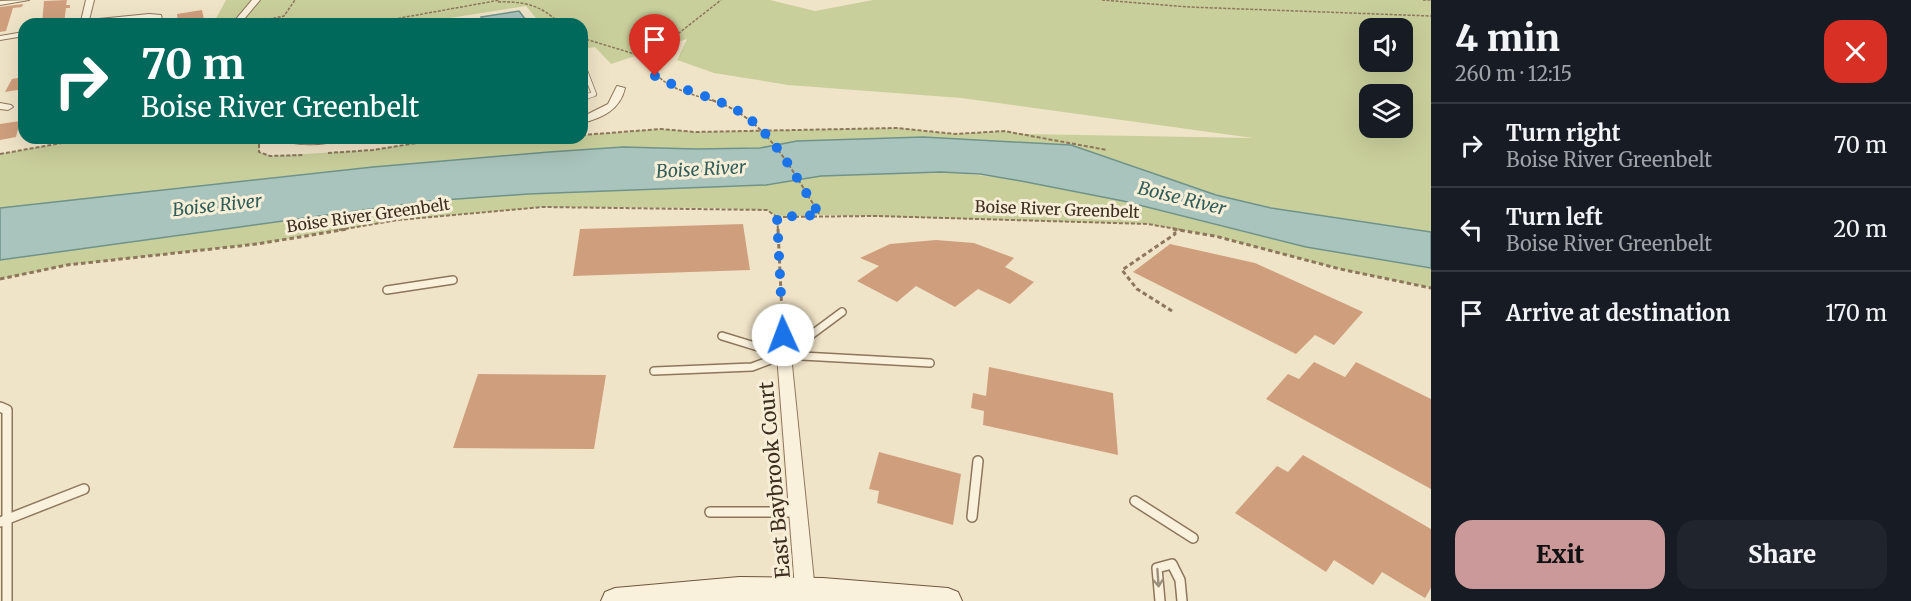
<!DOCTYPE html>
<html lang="en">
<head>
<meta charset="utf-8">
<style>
  body { margin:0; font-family:Merriweather,serif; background:#20242c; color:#f1f3f6; height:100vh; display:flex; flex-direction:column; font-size:22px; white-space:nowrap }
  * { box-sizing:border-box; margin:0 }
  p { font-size:20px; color:#9ea1a6 }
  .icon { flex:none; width:33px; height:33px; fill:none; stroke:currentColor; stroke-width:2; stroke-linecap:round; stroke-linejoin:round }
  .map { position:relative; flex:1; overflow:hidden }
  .details { display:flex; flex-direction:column; background:#171b24; width:480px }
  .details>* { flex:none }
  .banner { position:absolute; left:18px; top:18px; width:570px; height:126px; border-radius:18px; box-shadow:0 6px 24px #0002; background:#00695c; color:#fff; overflow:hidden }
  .buttons { position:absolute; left:1359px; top:18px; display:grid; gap:12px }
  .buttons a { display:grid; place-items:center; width:54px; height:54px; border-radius:12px; background:#171b24; box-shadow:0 6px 24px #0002; font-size:30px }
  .pin { position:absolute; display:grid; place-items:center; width:51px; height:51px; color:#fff; margin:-62px -26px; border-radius:50% 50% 50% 0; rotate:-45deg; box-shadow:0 0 6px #0007 }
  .pin .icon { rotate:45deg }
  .me { position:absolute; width:66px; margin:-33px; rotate:358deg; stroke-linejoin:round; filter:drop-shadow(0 0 4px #0008) }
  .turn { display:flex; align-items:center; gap:21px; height:126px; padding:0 24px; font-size:27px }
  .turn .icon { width:78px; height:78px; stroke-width:2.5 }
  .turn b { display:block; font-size:42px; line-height:51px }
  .round { display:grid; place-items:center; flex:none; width:63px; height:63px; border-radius:18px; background:#20242c }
  .overview { display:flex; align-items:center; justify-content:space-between; height:102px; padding:0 24px }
  h1 { font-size:36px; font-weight:800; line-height:45px }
  .button { display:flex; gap:12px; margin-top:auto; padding:12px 24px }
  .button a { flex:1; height:69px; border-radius:18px; background:#cc999b; color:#111; font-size:24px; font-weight:800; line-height:69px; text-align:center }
  .button a+a { background:#20242c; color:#f1f3f6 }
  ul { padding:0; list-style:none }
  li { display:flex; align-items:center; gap:18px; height:84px; padding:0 24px; border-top:2px solid #363941 }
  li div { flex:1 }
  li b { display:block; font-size:22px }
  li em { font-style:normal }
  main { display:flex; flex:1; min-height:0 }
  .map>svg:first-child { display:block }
</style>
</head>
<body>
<main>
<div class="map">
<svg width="1431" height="601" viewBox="0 0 1431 601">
  <rect width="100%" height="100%" fill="#f0e4c8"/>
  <g fill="#c9cf9b" fill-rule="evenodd">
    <path d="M226,0H770L815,11L873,0H1431V232L1271,208L1216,195L1071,145L923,137L797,141L760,148L696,149L623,147L549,152L373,167L0,208V154L90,138H259L260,152L270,156L372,150L448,138H582V135L661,129L695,132L897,128L955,134L1004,131L1023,134L1253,138L961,98L788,85L714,73L677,60L687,39L611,64L595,47L582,49V24H541L526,6L412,24H213ZM1370,28H1402V62H1370ZM1370,94H1402V128H1370Z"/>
    <path d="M941,172C1067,179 1184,221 1306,246C1347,255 1389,261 1431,268V288L1340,269L1215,236L1148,224L820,215L777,217L767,210L713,208L543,207L398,220L257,244L67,265L0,279V260L15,257L429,201L528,194L766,185L821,176Z"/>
  </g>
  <g fill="#a9c4bc" stroke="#6f938a" stroke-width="1.5">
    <path d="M519,11L529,24H486L481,17Z"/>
    <path d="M923,137L1071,145L1216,195L1271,208L1431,232V268L1306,247L1123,201L1021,181L980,174L941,172L821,176L766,185L528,194L429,201L0,260V208L373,167L549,152L623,147L696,149L760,148L797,141Z"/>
  </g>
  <g fill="#cf9f7d">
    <path d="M67,0L66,5H70V8H66L64,23L42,24L44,1Z"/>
    <path d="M23,4L22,7L13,8L6,31L0,32V7Z"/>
    <path d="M202,10L205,24H178L177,14Z"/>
    <path d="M24,77V89L5,92L12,79Z"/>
    <path d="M20,121L16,137L0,140V124Z"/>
    <path d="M743,224L750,270L573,276L580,229Z"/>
    <path d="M936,240L974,243L1014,258L1005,267L1034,282L1010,304L978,289L955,307L916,286L897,302L857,281L879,266L860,258L890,244Z"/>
    <path d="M1170,244L1255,263L1363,312L1334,345L1315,335L1296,354L1133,272Z"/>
    <path d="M1314,362L1345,377L1356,362L1431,399V489L1266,399L1288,374L1299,379Z"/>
    <path d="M989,367L1113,393L1118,455L983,425L984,411L971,408L973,393L986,396Z"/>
    <path d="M478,374L606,375L594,449L453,448Z"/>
    <path d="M879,452L961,474L953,525L877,503L879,491L869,489Z"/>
    <path d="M1303,455L1431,529V588L1425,598L1382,572L1373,585L1334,560L1326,572L1235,513L1277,466L1288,472Z"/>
  </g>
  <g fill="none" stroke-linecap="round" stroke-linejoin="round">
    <defs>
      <path id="lane-far2" d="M582,63L594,94L582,98"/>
      <g id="lane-far1">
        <path d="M387,290L453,280"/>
        <path d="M722,336L784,355L930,363"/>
        <path d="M654,371L752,367L784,355L842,312"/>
      </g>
      <g id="lane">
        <path d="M0,407L7,410V601"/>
        <path d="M1135,501L1193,538"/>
        <path d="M710,512H797"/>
        <path d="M972,517L978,461"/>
        <path d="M0,522L84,489"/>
        <path d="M1160,601L1157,568L1172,564L1180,580L1182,601"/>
      </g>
      <g id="street">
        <path d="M29,0L0,5V1Z"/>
        <path d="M86,0H94L89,20L149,14L161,15L163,24H155L154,19L149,18L98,24H73L81,21Z"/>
        <path d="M252,0H260L240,24H232Z"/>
        <path d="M24,32V36L0,40V36Z"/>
        <path d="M617,86L625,88C620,110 602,118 582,123V117L608,104Z"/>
        <path d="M0,103L11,105L13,107L8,110L0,109Z"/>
        <path d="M281,138H344L343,140C326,144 295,148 281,138Z"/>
        <path d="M784,350L789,351L791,355L816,601H796L777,355L779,351Z"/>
      </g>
      <path id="secondary" d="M739,577L823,578L948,588L958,592L962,601H601L605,592L615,588Z"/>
    </defs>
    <use href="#lane-far2" stroke="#8d765c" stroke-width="6"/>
    <use href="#lane-far1" stroke="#8d765c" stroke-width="10"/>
    <use href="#lane" stroke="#8d765c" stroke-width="12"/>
    <use href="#street" stroke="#8d765c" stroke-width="2"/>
    <use href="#secondary" stroke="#6f573f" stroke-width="2"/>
    <g stroke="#8d765c" stroke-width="1.5" stroke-dasharray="3 1.5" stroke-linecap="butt">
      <path d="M1102,0L1189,7L1431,16"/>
      <path d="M1423,0H1431"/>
      <path d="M498,2C523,1 542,5 560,24"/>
      <path d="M260,21L284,16L295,0"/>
      <path d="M367,24L500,0"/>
      <path d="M582,38L638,55L648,62"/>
      <path d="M716,102C693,94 648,86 651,55L721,0"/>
    </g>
    <g stroke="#8d765c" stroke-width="2" stroke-dasharray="4 2" stroke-linecap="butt">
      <path d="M712,100C767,118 791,169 820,215"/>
      <path d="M582,135L661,129L695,132L897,128L955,134L1004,131L1107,150"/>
      <path d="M259,138V152L270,156L303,155"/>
      <path d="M328,153L373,150L448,138"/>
      <path d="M0,154L90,138"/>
      <path d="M777,217L877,216L1148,224L1182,230"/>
      <path d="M339,230L398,220L543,207L767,210L777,217L778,230"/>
    </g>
    <g stroke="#8d765c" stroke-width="3" stroke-dasharray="4.5 3" stroke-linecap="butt">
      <path d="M778,229L783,335"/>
      <path d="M1173,229L1215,236L1340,269L1431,288"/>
      <path d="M0,279L67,265L257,244L348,229"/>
      <path d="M1172,311L1137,289L1122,270L1175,234L1174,229"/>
    </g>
    <use href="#lane-far2" stroke="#faf1dc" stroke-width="4.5"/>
    <use href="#lane-far1" stroke="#faf1dc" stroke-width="7"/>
    <use href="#lane" stroke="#faf1dc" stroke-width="9"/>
    <use href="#street" fill="#faf1dc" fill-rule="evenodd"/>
    <use href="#secondary" fill="#faf1dc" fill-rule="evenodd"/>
  </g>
  <defs><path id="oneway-shaft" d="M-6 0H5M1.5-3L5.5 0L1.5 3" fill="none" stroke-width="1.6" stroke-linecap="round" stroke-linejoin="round" transform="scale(1.5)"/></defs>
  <use stroke="#9c907e" href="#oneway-shaft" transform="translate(1158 578) rotate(86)"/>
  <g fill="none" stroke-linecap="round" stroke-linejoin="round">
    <path stroke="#1a73e8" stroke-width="10" stroke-dasharray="0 18" d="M655,76C680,90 708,95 733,108C774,130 795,177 820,215L777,217L783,335"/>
  </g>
  <g text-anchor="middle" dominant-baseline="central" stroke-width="6" stroke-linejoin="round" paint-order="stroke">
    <g font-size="16" fill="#3d2e20" stroke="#f7eed8">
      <text transform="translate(1057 209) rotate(2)">Boise River Greenbelt</text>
      <text transform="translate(368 215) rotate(-8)">Boise River Greenbelt</text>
    </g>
    <g font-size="18" font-style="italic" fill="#2f5d5a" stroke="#f7eed8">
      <text transform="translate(701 169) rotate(-3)">Boise River</text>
      <text transform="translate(1182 198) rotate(14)">Boise River</text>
      <text transform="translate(217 205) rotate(-6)">Boise River</text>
    </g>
    <g font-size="20" fill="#3d2e20" stroke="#f7eed8">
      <text transform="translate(774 480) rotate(-95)">East Baybrook Court</text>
    </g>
  </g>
</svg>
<div class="buttons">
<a><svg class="icon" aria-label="sound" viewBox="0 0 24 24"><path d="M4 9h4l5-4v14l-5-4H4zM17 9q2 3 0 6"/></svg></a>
<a><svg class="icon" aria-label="layers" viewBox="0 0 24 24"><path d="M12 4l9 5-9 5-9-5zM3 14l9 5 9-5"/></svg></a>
</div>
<div class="pin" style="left:655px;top:76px;background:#d93025"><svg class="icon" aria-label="arrive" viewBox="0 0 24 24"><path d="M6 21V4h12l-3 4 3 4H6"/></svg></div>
<svg class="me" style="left:783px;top:335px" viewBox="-20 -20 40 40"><circle r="19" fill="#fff"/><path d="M0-13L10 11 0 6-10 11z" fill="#1a73e8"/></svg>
<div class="banner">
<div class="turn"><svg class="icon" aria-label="right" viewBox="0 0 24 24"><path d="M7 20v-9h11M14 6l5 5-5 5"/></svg><div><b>70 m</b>Boise River Greenbelt</div></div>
</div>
</div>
<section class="details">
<div class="overview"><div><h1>4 min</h1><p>260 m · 12:15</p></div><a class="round" style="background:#d93025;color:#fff"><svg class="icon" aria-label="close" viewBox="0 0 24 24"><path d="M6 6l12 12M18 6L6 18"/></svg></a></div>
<ul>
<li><svg class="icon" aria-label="right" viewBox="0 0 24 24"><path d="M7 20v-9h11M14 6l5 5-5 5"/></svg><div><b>Turn right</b><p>Boise River Greenbelt</p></div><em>70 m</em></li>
<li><svg class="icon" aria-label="left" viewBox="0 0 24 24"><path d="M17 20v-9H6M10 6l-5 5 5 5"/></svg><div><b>Turn left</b><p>Boise River Greenbelt</p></div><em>20 m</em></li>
<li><svg class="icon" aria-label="arrive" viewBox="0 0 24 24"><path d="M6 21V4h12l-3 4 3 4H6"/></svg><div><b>Arrive at destination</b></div><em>170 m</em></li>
</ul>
<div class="button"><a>Exit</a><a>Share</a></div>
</section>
</main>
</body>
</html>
